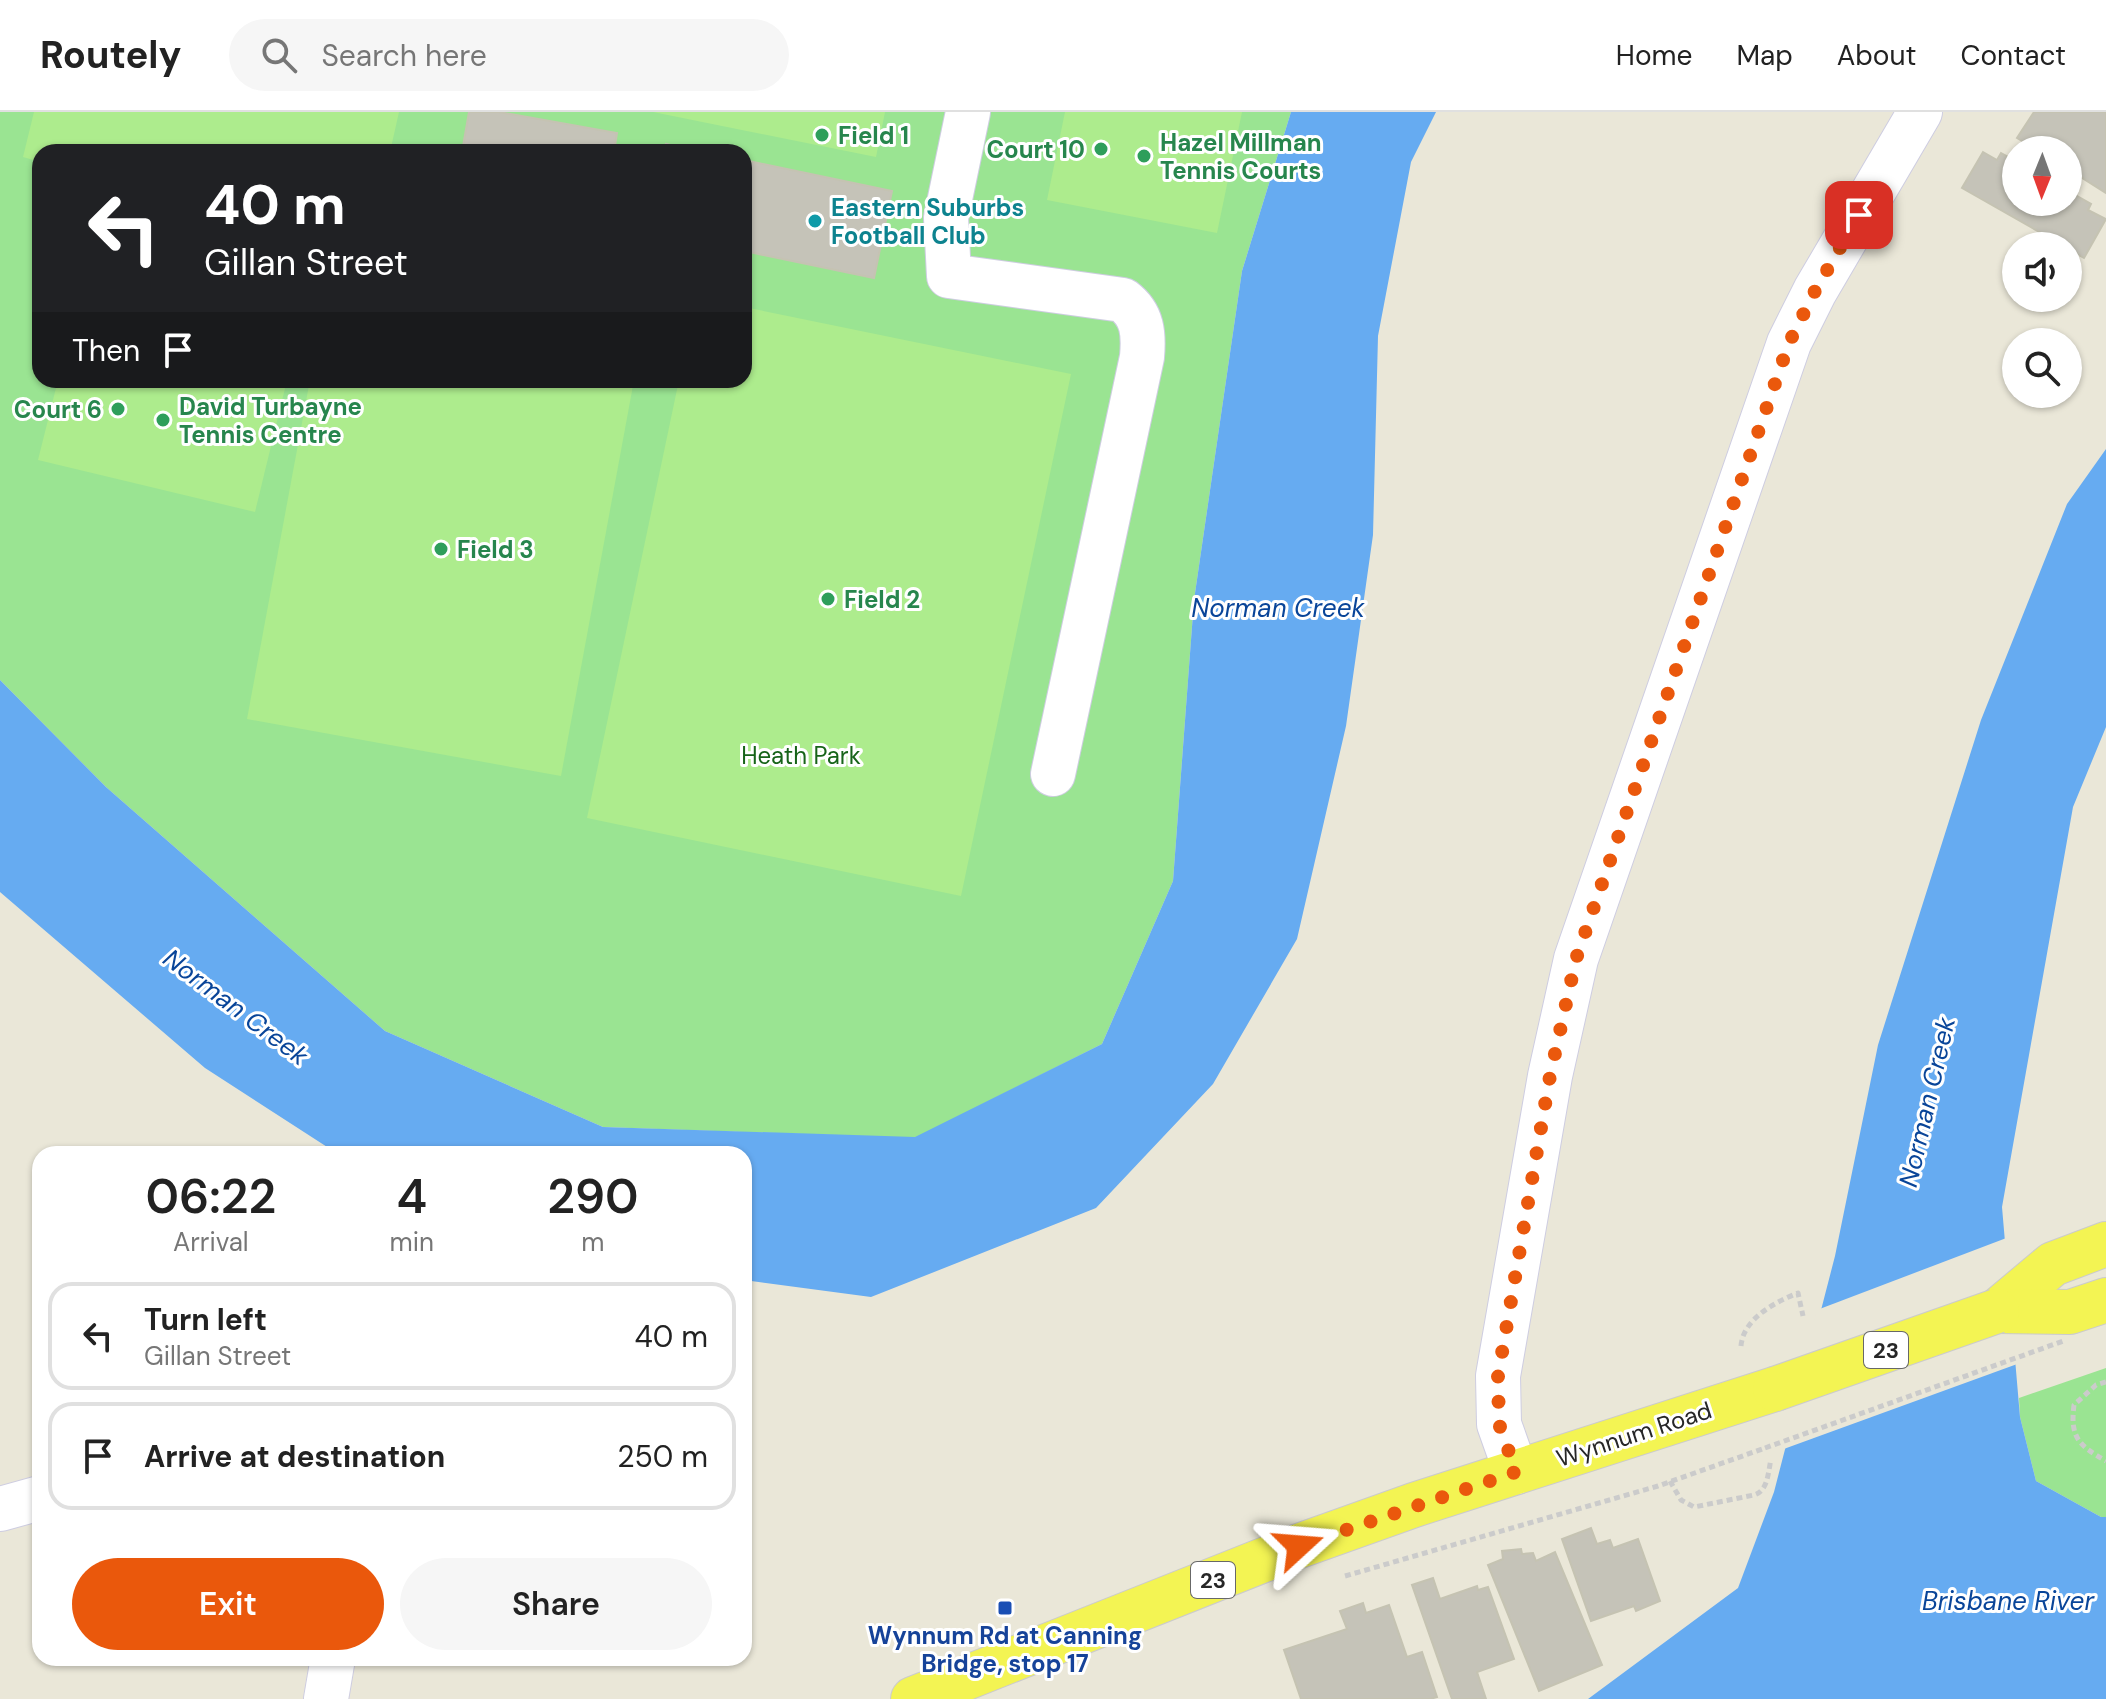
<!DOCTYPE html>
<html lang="en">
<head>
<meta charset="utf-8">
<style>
  body { margin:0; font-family:"DM Sans",sans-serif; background:#f6f6f6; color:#222; height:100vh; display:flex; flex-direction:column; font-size:30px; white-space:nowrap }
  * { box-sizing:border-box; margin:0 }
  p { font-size:26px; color:#767676 }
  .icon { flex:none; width:44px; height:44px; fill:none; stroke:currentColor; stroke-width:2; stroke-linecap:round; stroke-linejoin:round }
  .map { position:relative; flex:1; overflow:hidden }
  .side { position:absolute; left:32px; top:1034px; width:720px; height:520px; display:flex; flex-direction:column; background:#fff; border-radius:24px; box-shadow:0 2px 6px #0004 }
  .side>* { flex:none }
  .top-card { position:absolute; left:32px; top:32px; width:720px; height:244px; border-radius:24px; box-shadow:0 2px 6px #0004; background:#202124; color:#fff; overflow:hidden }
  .needle { width:52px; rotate:181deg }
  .tools { position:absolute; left:2002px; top:24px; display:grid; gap:16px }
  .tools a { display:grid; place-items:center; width:80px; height:80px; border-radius:50%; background:#fff; box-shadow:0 2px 6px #0004; font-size:40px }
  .pin { position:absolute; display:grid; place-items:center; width:68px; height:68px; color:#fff; margin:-34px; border-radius:16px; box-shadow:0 4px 12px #0006 }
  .me { position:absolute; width:88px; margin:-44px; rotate:71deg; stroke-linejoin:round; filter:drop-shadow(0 0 6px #0008) }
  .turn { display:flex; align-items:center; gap:28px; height:168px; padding:0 40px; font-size:36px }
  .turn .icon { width:104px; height:104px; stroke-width:2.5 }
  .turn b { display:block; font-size:56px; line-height:68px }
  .then { display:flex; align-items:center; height:76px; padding:0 40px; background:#0003; gap:16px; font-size:30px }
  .eta { display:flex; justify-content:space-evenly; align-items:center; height:136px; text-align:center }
  .eta b { font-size:48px; font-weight:600; line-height:56px }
  .action { display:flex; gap:16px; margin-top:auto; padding:16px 40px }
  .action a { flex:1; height:92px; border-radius:48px; background:#ea580c; color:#fff; font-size:32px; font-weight:600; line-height:92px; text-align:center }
  .action a+a { background:#f6f6f6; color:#222 }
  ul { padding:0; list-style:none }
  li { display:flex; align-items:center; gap:24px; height:108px; margin:0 16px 12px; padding:0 24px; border:4px solid #e0e0e0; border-radius:24px }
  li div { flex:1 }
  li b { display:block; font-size:30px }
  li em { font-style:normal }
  header { display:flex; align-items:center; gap:48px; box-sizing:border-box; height:112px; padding:0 40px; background:#fff; border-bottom:2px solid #e0e0e0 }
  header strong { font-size:38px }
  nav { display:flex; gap:44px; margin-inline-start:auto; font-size:28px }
  .search { width:560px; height:72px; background:#f6f6f6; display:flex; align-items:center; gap:20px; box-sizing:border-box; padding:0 28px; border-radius:44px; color:#767676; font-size:30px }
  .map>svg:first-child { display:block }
</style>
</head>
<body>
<header>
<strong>Routely</strong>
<div class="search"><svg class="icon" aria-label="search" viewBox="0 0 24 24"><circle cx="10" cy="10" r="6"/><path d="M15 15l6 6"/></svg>Search here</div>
<nav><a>Home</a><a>Map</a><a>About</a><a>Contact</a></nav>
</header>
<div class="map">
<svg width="2106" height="1587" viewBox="0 0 2106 1587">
  <rect width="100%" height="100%" fill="#eae7d8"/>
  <g fill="#9ae492" fill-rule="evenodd">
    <path d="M0,0H1291L1242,159L1194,488L1173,769L1102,932L915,1026L603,1015L385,919L106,675L0,568ZM40,40H744V268H40Z"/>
    <path d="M2106,1256V1405H2101L2036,1369L2020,1305L2019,1286Z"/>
  </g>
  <g fill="#adec8d">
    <path d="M34,0H399L390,40H40V50L23,45Z"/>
    <path d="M653,0H885L876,45Z"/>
    <path d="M1065,0H1242L1217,121L1047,88Z"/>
    <path d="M744,195L1071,262L961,784L587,706L679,268H744Z"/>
    <path d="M58,268H287L255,400L38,348Z"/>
    <path d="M310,268H634L561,664L247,607Z"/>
  </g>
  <g fill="#66abf1">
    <path d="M1291,0H1436L1411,50L1378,224L1373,423L1346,614L1297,827L1213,972L1096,1096L871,1185L744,1168V1042H338L205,956L0,780V568L106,675L385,919L603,1015L915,1025L1102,932L1173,769L1194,488L1242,159Z"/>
    <path d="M2106,337V615L2073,695L2002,1095L2020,1305L2036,1369L2101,1405H2106V1587H1588L1738,1476L1774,1380L1835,1144L1878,933L1981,608L2067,392Z"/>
  </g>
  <path fill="#eae7d8" d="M2009,1125L2020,1251L1781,1338L1817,1198Z"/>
  <g fill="#c5c3b8" stroke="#c5c3b2" stroke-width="2">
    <path d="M469,0H499L617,21L614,40H462Z"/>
    <path d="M2034,0H2106V81L2068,57V38H2037L2017,26Z"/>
    <path d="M666,32L703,40H664Z"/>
    <path d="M1983,40L1997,48L2001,41L2016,49V90H2068V79L2091,92L2088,98L2106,107L2084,146L2068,137V134H2064L1962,76Z"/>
    <path d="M744,48L892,79L874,166L744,139Z"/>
    <path d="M1591,1416L1597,1432L1610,1428L1613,1436L1638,1427L1660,1489L1636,1499L1634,1494L1591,1509L1562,1427Z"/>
    <path d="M1521,1437L1522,1442L1533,1441L1536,1449L1555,1440L1602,1553L1539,1579L1488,1453L1503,1447L1502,1439Z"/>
    <path d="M1433,1466L1440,1487L1477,1474L1478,1478L1488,1475L1514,1547L1477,1560L1486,1587H1452L1412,1473Z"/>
    <path d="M1363,1491L1366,1501L1389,1493L1407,1545L1422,1540L1437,1585L1430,1587H1301L1284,1538L1347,1517L1340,1499Z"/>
  </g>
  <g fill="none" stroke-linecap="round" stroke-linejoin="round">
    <defs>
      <g id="minor">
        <path d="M968,0L946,106L949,164L1123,188C1143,203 1144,222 1142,245L1053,662"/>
        <path d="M1516,1360L1499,1312L1498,1264L1550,964L1576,847L1789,231L1815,179L1920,0"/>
        <path d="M0,1397L40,1386"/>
        <path d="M326,1587L333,1546"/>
      </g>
      <g id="major">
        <path d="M1997,1199L2053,1152L2106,1132"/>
        <path d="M1997,1199L2070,1200L2106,1188"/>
        <path d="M913,1587L1299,1434L1414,1393L1775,1277"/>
      </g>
    </defs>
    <use href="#minor" stroke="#cecde1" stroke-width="46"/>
    <use href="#major" stroke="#cbcbcb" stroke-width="46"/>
    <g stroke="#cbcbcb" stroke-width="5" stroke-dasharray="6 4" stroke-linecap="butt">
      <path d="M1741,1234C1743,1207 1775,1190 1798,1181L1803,1204"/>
      <path d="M2106,1270L2096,1273L2074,1293C2070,1325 2078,1333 2106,1349"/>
      <path d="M1670,1369L1681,1388L1694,1395L1754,1383C1768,1379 1768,1361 1771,1347"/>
      <path d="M1345,1464L1658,1374L1765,1336"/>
    </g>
    <use href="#minor" stroke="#fff" stroke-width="44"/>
    <use href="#major" stroke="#f3f453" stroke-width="44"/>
    <defs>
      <path id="major-bridge" d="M1775,1277L1997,1199"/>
    </defs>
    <use href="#major-bridge" stroke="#cbcbcb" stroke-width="46" stroke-linecap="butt"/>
    <path stroke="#cbcbcb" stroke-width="5" stroke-dasharray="6 4" stroke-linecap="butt" d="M1765,1336L2066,1228"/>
    <use href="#major-bridge" stroke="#f3f453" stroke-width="44"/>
  </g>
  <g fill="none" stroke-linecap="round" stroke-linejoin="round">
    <path stroke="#ea580c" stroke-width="14" stroke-dasharray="0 25.2" d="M1299,1434L1516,1360L1499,1312L1498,1264L1550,964L1576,847L1789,231L1815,179L1859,103"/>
  </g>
  <g fill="#2e9e5b" stroke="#fff" stroke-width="3">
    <circle cx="822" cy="23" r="8"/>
    <circle cx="1101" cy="37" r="8"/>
    <circle cx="1144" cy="44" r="8"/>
    <circle cx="118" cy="297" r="8"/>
    <circle cx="163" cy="308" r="8"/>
    <circle cx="441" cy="437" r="8"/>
    <circle cx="828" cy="487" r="8"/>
  </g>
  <circle fill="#0f9aa8" stroke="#fff" stroke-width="3" cx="815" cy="109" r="8"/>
  <rect fill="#1a4fb4" stroke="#fff" stroke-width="3" x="997" y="1488" width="16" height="16" rx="4"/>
  <g text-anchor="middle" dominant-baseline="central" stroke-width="6" stroke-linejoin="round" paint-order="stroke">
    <g fill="#fff" stroke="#686868" stroke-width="2">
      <rect x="1864" y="1220" width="44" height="36" rx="6"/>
      <rect x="1191" y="1450" width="44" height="36" rx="6"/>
    </g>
    <g font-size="22" font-weight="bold" fill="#272727">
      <text x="1886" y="1238">23</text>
      <text x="1213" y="1468">23</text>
    </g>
    <g font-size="24" font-weight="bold" fill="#27864d" stroke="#fff" text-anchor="start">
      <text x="838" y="23">Field 1</text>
      <text x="1160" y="30">Hazel Millman<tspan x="1160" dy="28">Tennis Courts</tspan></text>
      <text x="1085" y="37" text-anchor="end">Court 10</text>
      <text x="179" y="294">David Turbayne<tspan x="179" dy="28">Tennis Centre</tspan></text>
      <text x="102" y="297" text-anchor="end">Court 6</text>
      <text x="457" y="437">Field 3</text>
      <text x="844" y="487">Field 2</text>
    </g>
    <g font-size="24" font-weight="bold" fill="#0d838f" stroke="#fff" text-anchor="start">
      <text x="831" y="95">Eastern Suburbs<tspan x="831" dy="28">Football Club</tspan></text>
    </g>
    <g font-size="24" fill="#176419" stroke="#fff">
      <text x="801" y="643">Heath Park</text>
    </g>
    <g font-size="24" fill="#272727" stroke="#fff">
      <text transform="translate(1634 1322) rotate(-18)">Wynnum Road</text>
    </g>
    <g font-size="24" font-weight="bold" fill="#164399" stroke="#fff">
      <text x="1005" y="1523">Wynnum Rd at Canning<tspan x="1005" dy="28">Bridge, stop 17</tspan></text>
    </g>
    <g font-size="26" font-style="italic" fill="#094599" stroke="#fff">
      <text x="1278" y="496">Norman Creek</text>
      <text transform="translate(236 895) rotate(37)">Norman Creek</text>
      <text transform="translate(1927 990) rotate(-77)">Norman Creek</text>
      <text x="2008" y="1489">Brisbane River</text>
    </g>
  </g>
</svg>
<div class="tools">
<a><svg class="needle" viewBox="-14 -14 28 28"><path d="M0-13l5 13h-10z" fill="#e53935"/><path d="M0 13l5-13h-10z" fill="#767676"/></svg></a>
<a><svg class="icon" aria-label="sound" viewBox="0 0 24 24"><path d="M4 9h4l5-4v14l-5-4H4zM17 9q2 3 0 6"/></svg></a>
<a><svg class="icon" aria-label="search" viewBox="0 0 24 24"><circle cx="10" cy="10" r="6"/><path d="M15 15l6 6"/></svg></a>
</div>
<div class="pin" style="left:1859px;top:103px;background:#d93025"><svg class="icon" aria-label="arrive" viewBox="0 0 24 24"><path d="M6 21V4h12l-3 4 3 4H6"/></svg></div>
<svg class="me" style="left:1299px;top:1434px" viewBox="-20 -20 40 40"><path d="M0-17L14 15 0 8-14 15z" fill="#ea580c" stroke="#fff" stroke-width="4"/></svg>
<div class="top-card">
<div class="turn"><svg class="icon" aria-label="left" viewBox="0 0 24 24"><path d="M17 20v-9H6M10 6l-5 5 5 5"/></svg><div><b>40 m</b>Gillan Street</div></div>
<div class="then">Then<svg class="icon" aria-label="arrive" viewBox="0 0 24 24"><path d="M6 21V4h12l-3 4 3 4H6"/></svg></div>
</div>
<section class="side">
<div class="eta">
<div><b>06:22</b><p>Arrival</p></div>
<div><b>4</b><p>min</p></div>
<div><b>290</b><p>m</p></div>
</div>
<ul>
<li><svg class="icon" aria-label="left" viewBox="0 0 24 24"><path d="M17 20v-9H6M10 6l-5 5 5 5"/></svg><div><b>Turn left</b><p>Gillan Street</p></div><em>40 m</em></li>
<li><svg class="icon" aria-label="arrive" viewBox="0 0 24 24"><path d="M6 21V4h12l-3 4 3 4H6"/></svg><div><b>Arrive at destination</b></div><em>250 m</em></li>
</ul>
<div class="action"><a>Exit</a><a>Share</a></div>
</section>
</div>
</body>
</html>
